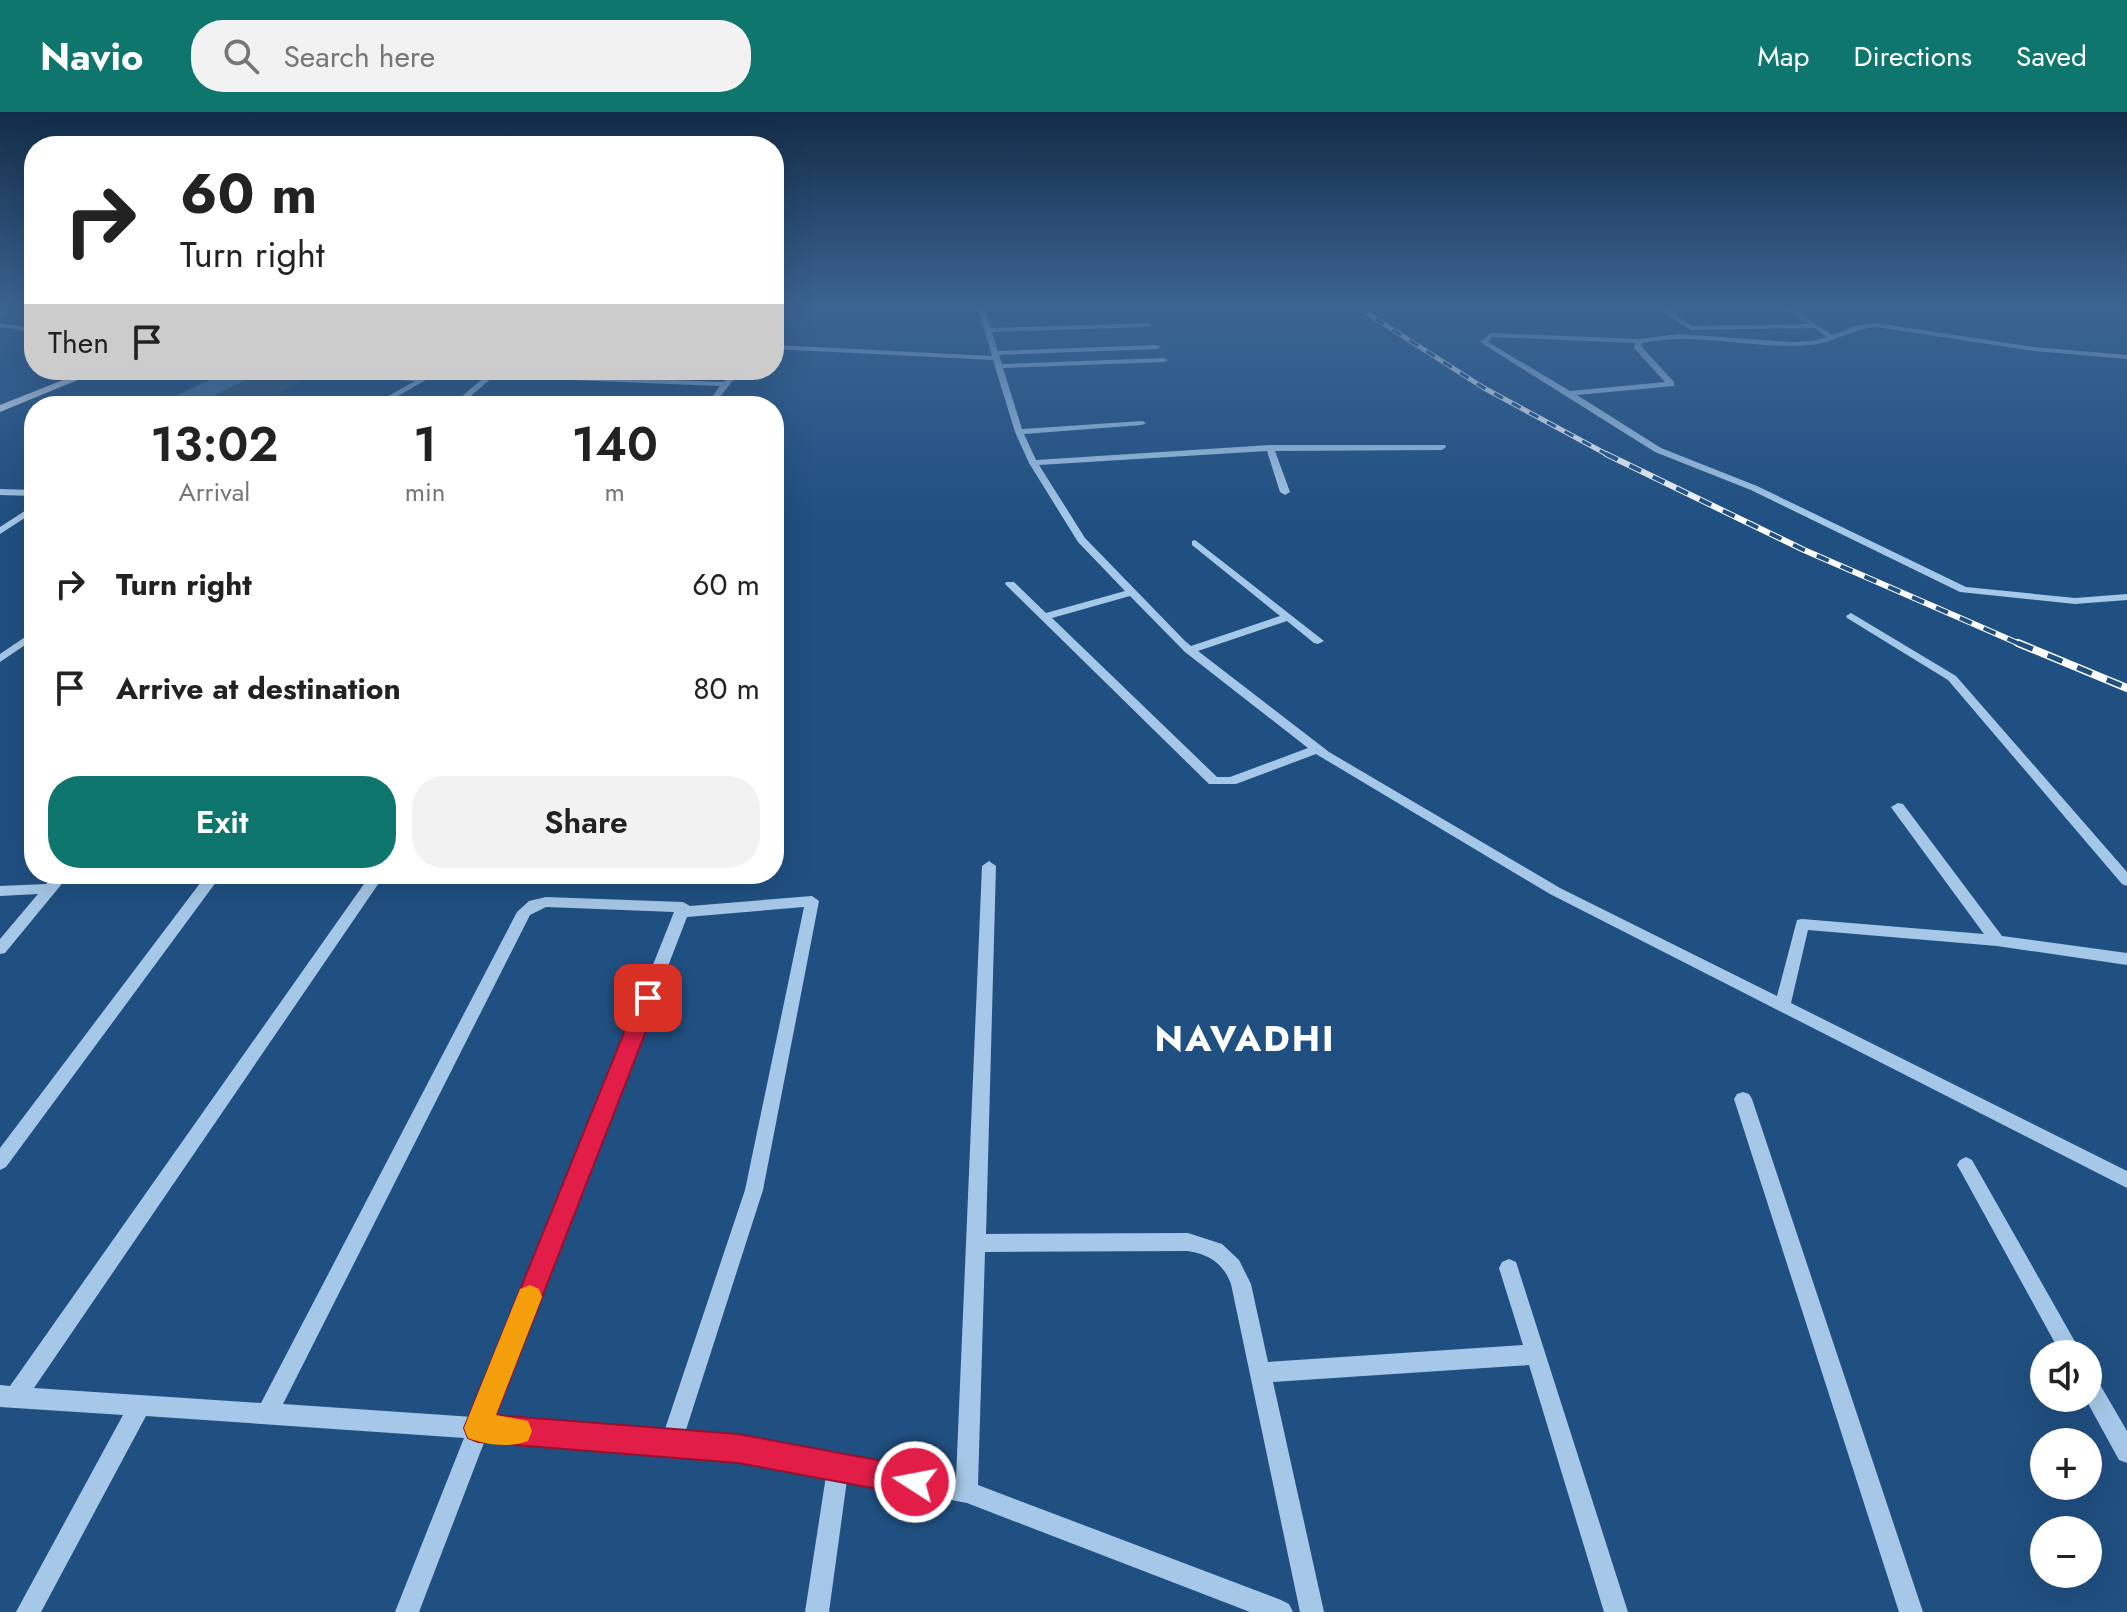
<!DOCTYPE html>
<html lang="en">
<head>
<meta charset="utf-8">
<style>
  body { margin:0; font-family:Jost,sans-serif; background:#f2f2f2; color:#222; height:100vh; display:flex; flex-direction:column; font-size:30px; white-space:nowrap }
  * { box-sizing:border-box; margin:0 }
  p { font-size:26px; color:#767676 }
  .icon { flex:none; width:44px; height:44px; fill:none; stroke:currentColor; stroke-width:2; stroke-linecap:round; stroke-linejoin:round }
  .map { position:relative; flex:1; overflow:hidden }
  .details { position:absolute; left:24px; top:284px; width:760px; height:488px; display:flex; flex-direction:column; background:#fff; border-radius:32px; box-shadow:0 8px 32px #0002 }
  .details>* { flex:none }
  .hud { position:absolute; left:24px; top:24px; width:760px; height:244px; border-radius:32px; box-shadow:0 8px 32px #0002; background:#fff; color:#222; overflow:hidden }
  .fabs { position:absolute; left:2030px; top:1228px; display:grid; gap:16px }
  .fabs a { display:grid; place-items:center; width:72px; height:72px; border-radius:50%; background:#fff; box-shadow:0 8px 32px #0002; font-size:40px }
  .pin { position:absolute; display:grid; place-items:center; width:68px; height:68px; color:#fff; margin:-34px; border-radius:16px; box-shadow:0 4px 12px #0006 }
  .me { position:absolute; width:88px; margin:-44px; rotate:281deg; stroke-linejoin:round; filter:drop-shadow(0 0 6px #0008) }
  .turn { display:flex; align-items:center; gap:28px; height:168px; padding:0 24px; font-size:36px }
  .turn .icon { width:104px; height:104px; stroke-width:2.5 }
  .turn b { display:block; font-size:56px; line-height:68px }
  .then { display:flex; align-items:center; height:76px; padding:0 24px; background:#0003; gap:16px; font-size:30px }
  .eta { display:flex; justify-content:space-evenly; align-items:center; height:136px; text-align:center }
  .eta b { font-size:48px; font-weight:600; line-height:56px }
  .cta { display:flex; gap:16px; margin-top:auto; padding:16px 24px }
  .cta a { flex:1; height:92px; border-radius:32px; background:#0f766e; color:#fff; font-size:32px; font-weight:600; line-height:92px; text-align:center }
  .cta a+a { background:#f2f2f2; color:#222 }
  ul { padding:0; list-style:none }
  li { display:flex; align-items:center; gap:24px; height:104px; padding:0 24px }
  li div { flex:1 }
  li b { display:block; font-size:30px }
  li em { font-style:normal }
  header { display:flex; align-items:center; gap:48px; box-sizing:border-box; height:112px; padding:0 40px; background:#0f766e; color:#fff }
  header strong { font-size:38px }
  nav { display:flex; gap:44px; margin-inline-start:auto; font-size:28px }
  .search { width:560px; height:72px; background:#f2f2f2; display:flex; align-items:center; gap:20px; box-sizing:border-box; padding:0 28px; border-radius:32px; color:#767676; font-size:30px }
  .map>svg:first-child { display:block }
</style>
</head>
<body>
<header>
<strong>Navio</strong>
<div class="search"><svg class="icon" aria-label="search" viewBox="0 0 24 24"><circle cx="10" cy="10" r="6"/><path d="M15 15l6 6"/></svg>Search here</div>
<nav><a>Map</a><a>Directions</a><a>Saved</a></nav>
</header>
<div class="map">
<svg width="2127" height="1500" viewBox="0 0 2127 1500">
  <rect width="100%" height="100%" fill="#205082"/>
  <g fill="none" stroke-linecap="round" stroke-linejoin="round">
    <g fill="#a6c8e8" fill-rule="evenodd">
      <path d="M9,196H19L0,204V200Z"/>
      <path d="M978,196H984L991,216L1148,211L1151,213L1148,215L992,220L998,239L1157,233L1161,235L1157,237L999,243L1002,252L1164,246L1168,248L1164,250L1003,256L1022,317L1142,309L1146,311L1142,313L1024,322L1036,348L1270,333H1445L1446,335L1442,338L1275,339L1290,380L1285,383L1280,380L1267,339L1039,353L1085,426L1185,529L1191,534L1280,504L1192,433V429L1195,428L1324,529L1318,532L1314,531L1287,509L1198,539L1329,640L1560,776L1777,884L1797,808L1802,807L1984,822L1893,698L1891,695L1898,691L1903,692L2002,824L2127,841V853L1997,834L1808,818L1791,891L2127,1059V1076L1550,782L1316,642L1236,672H1209L1005,472L1006,470H1014L1046,501L1125,479L1078,430L1029,351L1015,320L993,248L774,237V233L992,244ZM1130,484L1185,540L1308,636L1230,665H1217L1052,506Z"/>
      <path d="M1657,196H1665L1692,214L1809,212L1783,196H1792L1832,223L1854,214L1876,211L2034,235L2127,243V247L2034,239L1876,215C1852,217 1834,231 1810,233C1754,238 1698,219 1642,231L1641,234L1674,270V274L1577,283L1661,336L1757,374L1966,475L2075,486L2127,482V488L2075,492L1960,480L1751,378L1655,340L1480,230L1491,221L1639,227L1678,222L1792,230L1812,229L1827,225L1815,216L1691,218ZM1493,225L1635,231L1634,236L1665,270L1570,279L1488,230Z"/>
      <path d="M0,211L34,216V220L0,215Z"/>
      <path d="M434,258H443L384,292H381V288L415,269L327,264L323,262L327,260L422,265Z"/>
      <path d="M493,258H501L498,261L724,270L733,258H741L713,294H705L720,274L493,265L465,289L486,294L456,293V289Z"/>
      <path d="M304,286L311,288L305,294H296Z"/>
      <path d="M0,377L34,378V384L0,383Z"/>
      <path d="M34,393V400L0,422V415Z"/>
      <path d="M1851,501L1956,564L2127,760V774L2122,772L1948,568L1847,506L1846,504Z"/>
      <path d="M34,519V527L0,550V542Z"/>
      <path d="M989,749L996,754L986,1122L1188,1121L1222,1132L1239,1148L1251,1172L1268,1250L1523,1233L1499,1156L1502,1150L1509,1147L1516,1150L1628,1500H1604L1529,1253L1273,1270L1324,1500H1300L1231,1172C1223,1151 1210,1143 1188,1139L985,1140L978,1373L1281,1488L1289,1492L1293,1500H1250L967,1391L847,1368L829,1500H805L826,1364L738,1347L485,1328L419,1500H395L464,1326L146,1304L41,1500H16L123,1303L0,1295V1273L10,1274L371,762H385L34,1276L261,1291L517,800L529,789L546,785L683,790L690,794L812,784L819,789L763,1078L685,1321L738,1325L956,1367L982,754ZM546,795L674,800L473,1305L283,1292L530,803ZM804,795L745,1078L664,1320L493,1307L687,805Z"/>
      <path d="M55,762H70L5,841L0,842V827L38,782L0,784V774L46,772Z"/>
      <path d="M207,762H222L6,1055L0,1058V1036Z"/>
      <path d="M1743,980L1749,982L1752,987L1923,1500H1899L1734,987L1737,982Z"/>
      <path d="M1966,1045L1972,1048L2082,1242H2061L1960,1058L1957,1053L1960,1048Z"/>
      <path d="M2088,1261L2095,1264L2127,1319V1351L2119,1348L2085,1286H2088Z"/>
    </g>
    <path fill="#e9f2fe" fill-rule="evenodd" d="M88,258H102L0,300V293Z"/>
    <defs>
      <path id="rail-far2" d="M1359,196L1484,276L1610,344"/>
      <path id="rail-far1" d="M1606,342L1804,438L2022,533"/>
      <path id="rail" d="M2018,531L2127,576"/>
    </defs>
    <use href="#rail-far2" stroke="#fff" stroke-width="5"/>
    <use href="#rail-far1" stroke="#fff" stroke-width="6"/>
    <use href="#rail" stroke="#fff" stroke-width="8"/>
    <use href="#rail-far2" stroke="#205082" stroke-width="3" stroke-dasharray="10" stroke-linecap="butt"/>
    <use href="#rail-far1" stroke="#205082" stroke-width="4" stroke-dasharray="13" stroke-linecap="butt"/>
    <use href="#rail" stroke="#205082" stroke-width="5" stroke-dasharray="16" stroke-linecap="butt"/>
  </g>
  <path fill="#355878" d="M269,258H295L300,271L254,294H195Z"/>
  <path fill="#4c7dac" stroke="#355878" stroke-width="2" d="M228,258H269L195,294H153Z"/>
  <linearGradient id="sky" x2="0" y2="1"><stop stop-color="#122c48"/><stop offset="0.48" stop-color="#3c6492"/><stop offset="1" stop-color="#3c6492" stop-opacity="0"/></linearGradient>
  <rect width="2127" height="406" fill="url(#sky)"/>
  <path fill="#e11d48" stroke="#92132f" stroke-width="2" d="M648,878L656,880L659,886L496,1303L738,1322L915,1355L925,1360L930,1370L925,1380L915,1384L738,1351L478,1330L468,1326L464,1316L638,886L641,880Z"/>
  <path fill="#f59e0b" d="M530,1173L539,1177L542,1185L496,1303L528,1309L532,1319L528,1329C511,1336 485,1333 468,1326L464,1316L520,1177Z"/>
  <g text-anchor="middle" dominant-baseline="central" stroke-width="8" stroke-linejoin="round" paint-order="stroke">
    <g font-size="36" font-weight="bold" letter-spacing="2" fill="#fff" stroke="#205082">
      <text x="1245" y="926">NAVADHI</text>
    </g>
  </g>
</svg>
<div class="fabs">
<a><svg class="icon" aria-label="sound" viewBox="0 0 24 24"><path d="M4 9h4l5-4v14l-5-4H4zM17 9q2 3 0 6"/></svg></a>
<a>+</a>
<a>−</a>
</div>
<div class="pin" style="left:648px;top:886px;background:#d93025"><svg class="icon" aria-label="arrive" viewBox="0 0 24 24"><path d="M6 21V4h12l-3 4 3 4H6"/></svg></div>
<svg class="me" style="left:915px;top:1370px" viewBox="-20 -20 40 40"><circle r="17" fill="#e11d48" stroke="#fff" stroke-width="3"/><path d="M0-11L8 9 0 5-8 9z" fill="#fff"/></svg>
<div class="hud">
<div class="turn"><svg class="icon" aria-label="right" viewBox="0 0 24 24"><path d="M7 20v-9h11M14 6l5 5-5 5"/></svg><div><b>60 m</b>Turn right</div></div>
<div class="then">Then<svg class="icon" aria-label="arrive" viewBox="0 0 24 24"><path d="M6 21V4h12l-3 4 3 4H6"/></svg></div>
</div>
<section class="details">
<div class="eta">
<div><b>13:02</b><p>Arrival</p></div>
<div><b>1</b><p>min</p></div>
<div><b>140</b><p>m</p></div>
</div>
<ul>
<li><svg class="icon" aria-label="right" viewBox="0 0 24 24"><path d="M7 20v-9h11M14 6l5 5-5 5"/></svg><div><b>Turn right</b></div><em>60 m</em></li>
<li><svg class="icon" aria-label="arrive" viewBox="0 0 24 24"><path d="M6 21V4h12l-3 4 3 4H6"/></svg><div><b>Arrive at destination</b></div><em>80 m</em></li>
</ul>
<div class="cta"><a>Exit</a><a>Share</a></div>
</section>
</div>
</body>
</html>
